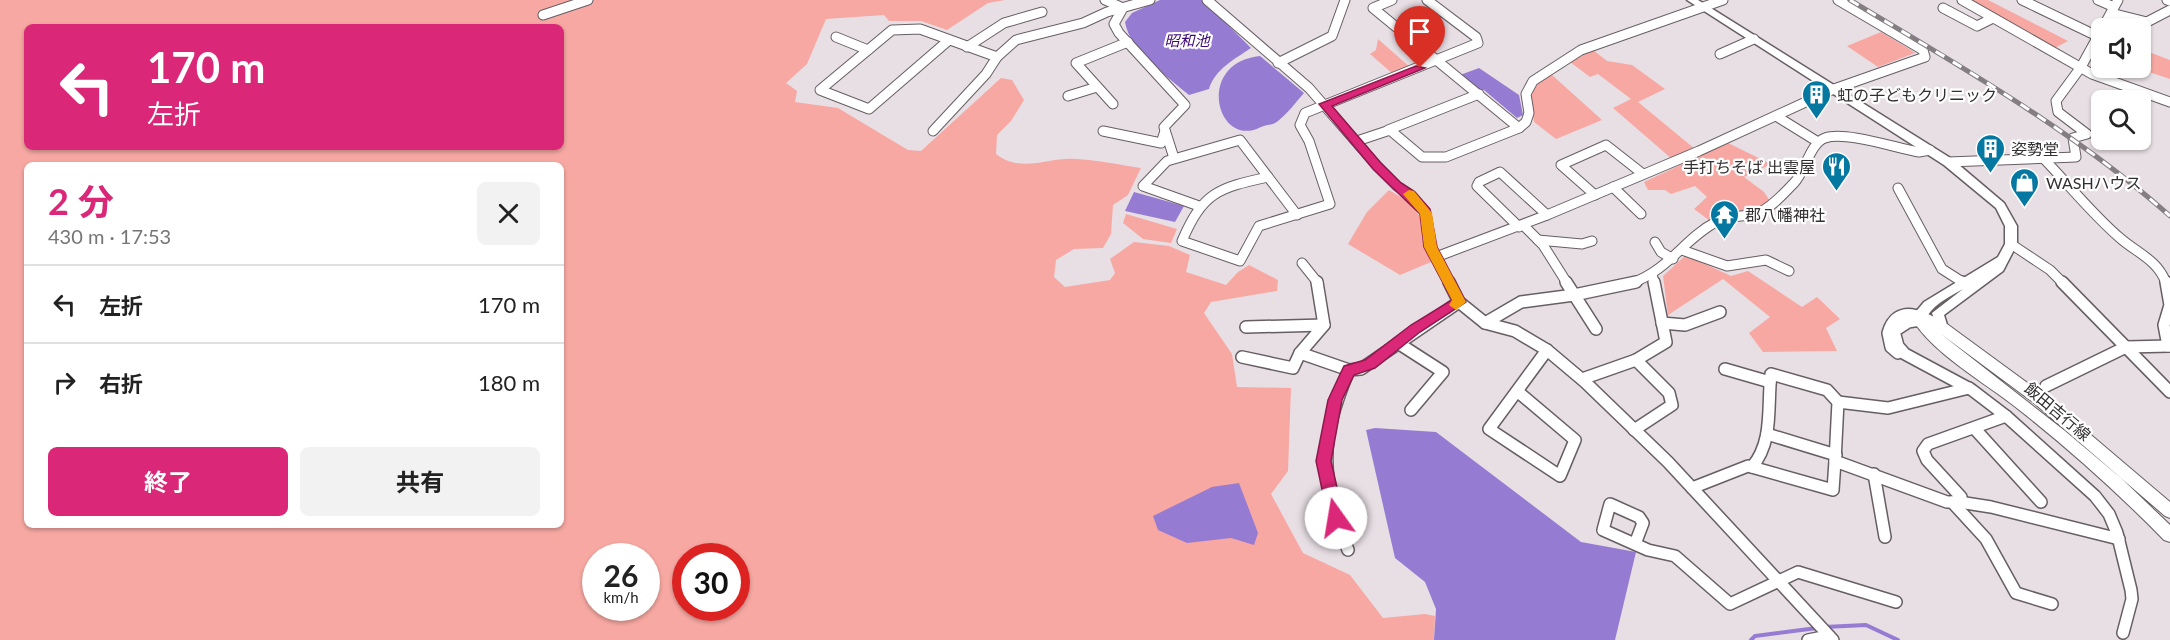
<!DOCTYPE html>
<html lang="ja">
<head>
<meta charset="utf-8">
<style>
  body { margin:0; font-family:Lato,"Noto Sans JP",sans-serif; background:#f2f2f2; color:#222; height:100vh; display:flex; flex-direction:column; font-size:22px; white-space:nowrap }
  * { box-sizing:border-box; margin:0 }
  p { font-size:20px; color:#767676 }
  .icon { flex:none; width:33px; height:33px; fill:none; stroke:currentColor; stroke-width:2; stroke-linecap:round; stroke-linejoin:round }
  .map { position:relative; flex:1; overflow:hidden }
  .side { position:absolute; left:24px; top:162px; width:540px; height:366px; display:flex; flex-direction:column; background:#fff; border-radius:9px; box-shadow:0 2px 4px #0004 }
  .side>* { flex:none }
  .top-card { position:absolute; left:24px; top:24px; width:540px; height:126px; border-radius:9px; box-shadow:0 2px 4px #0004; background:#db2777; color:#fff; overflow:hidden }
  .fabs { position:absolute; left:2091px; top:18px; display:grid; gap:12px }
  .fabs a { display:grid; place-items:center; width:60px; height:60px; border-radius:9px; background:#fff; box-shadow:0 2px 4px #0004; font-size:30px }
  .speed { position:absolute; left:582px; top:543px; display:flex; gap:12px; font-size:30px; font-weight:700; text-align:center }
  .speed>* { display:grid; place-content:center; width:78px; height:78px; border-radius:50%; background:#fff; box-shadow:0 2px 4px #0004; line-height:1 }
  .speed small { font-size:15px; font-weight:400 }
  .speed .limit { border:9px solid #d22; background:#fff; color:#111 }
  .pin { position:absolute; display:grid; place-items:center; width:51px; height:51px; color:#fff; margin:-62px -26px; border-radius:50% 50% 50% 0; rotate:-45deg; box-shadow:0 0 6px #0007 }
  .pin .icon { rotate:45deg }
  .me { position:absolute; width:66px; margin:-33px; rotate:347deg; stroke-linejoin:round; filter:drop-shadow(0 0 4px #0008) }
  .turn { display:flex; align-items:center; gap:21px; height:126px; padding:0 24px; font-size:27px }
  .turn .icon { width:78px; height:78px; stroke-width:2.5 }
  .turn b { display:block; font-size:42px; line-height:51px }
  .round { display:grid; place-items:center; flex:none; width:63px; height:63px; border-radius:9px; background:#f2f2f2 }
  .summary { display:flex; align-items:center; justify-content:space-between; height:102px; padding:0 24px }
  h1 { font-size:36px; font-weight:700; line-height:45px; color:#db2777 }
  .primary-button { display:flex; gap:12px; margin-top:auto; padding:12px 24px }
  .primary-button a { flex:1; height:69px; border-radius:9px; background:#db2777; color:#fff; font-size:24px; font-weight:700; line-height:69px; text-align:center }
  .primary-button a+a { background:#f2f2f2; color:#222 }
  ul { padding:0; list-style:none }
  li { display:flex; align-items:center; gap:18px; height:78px; padding:0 24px; border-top:2px solid #e0e0e0 }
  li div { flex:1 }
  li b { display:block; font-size:22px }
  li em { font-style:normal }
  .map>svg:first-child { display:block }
</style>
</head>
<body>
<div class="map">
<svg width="2170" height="640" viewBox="0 0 2170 640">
  <rect width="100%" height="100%" fill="#e8dfe5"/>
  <g fill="#f7a8a2" fill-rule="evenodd">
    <path d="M0,0H1005L988,3L947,30L921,21H889L884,15L826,19L807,64L786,83L797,91L795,102L838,108L908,150L921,151L1001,78L1012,80L1024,100L1011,121L997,135L996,154C1022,174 1047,157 1076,159C1098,160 1120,165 1141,168L1128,195L1113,205L1111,234L1103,248L1074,249L1056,260L1054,277L1065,287L1110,280L1115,273L1110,259L1134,242L1169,246L1190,255L1186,272L1226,285L1238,272L1249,265L1278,280L1277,291L1211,302L1204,313L1232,354L1237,387L1291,388L1288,471L1271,494L1303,553L1350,575L1383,618L1425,614L1435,616L1434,640H0ZM27,27H561V147H27ZM27,165H561V525H27ZM596,556H646V608H596ZM686,556H736V608H686Z"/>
    <path d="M1967,0H1988L2068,41L2055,48Z"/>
    <path d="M1881,32L1911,50L1915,53L1878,67L1847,46Z"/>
    <path d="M1378,39L1411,68L1394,75L1370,54L1376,50Z"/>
    <path d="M2141,49L2170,60V79L2137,68H2140Z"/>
    <path d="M1593,50L1607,61L1632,65L1665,89L1638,102L1695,149L1672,159L1613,108L1631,99L1598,74L1590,77L1570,62Z"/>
    <path d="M1552,75L1602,120L1556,139L1534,122L1530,95L1539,81Z"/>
    <path d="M1728,143L1771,164L1744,177L1764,192L1770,201C1751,213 1730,211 1710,221L1694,209L1707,197L1695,186L1671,194L1665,190H1648L1644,182Z"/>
    <path d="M1389,190L1409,202L1420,217L1422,239L1431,262L1400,275L1348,244L1367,212Z"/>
    <path d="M1126,214L1177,229L1171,243L1143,239L1123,223Z"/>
    <path d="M1686,255L1731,276L1748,271L1802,307L1817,297L1840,319L1826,328L1837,351L1763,352L1749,333L1770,317L1723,279L1668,315L1663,276Z"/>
  </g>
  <g fill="#967bd3">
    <path d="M1160,0H1203L1251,48C1235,59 1215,69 1209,89L1189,95C1167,76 1130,52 1125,22L1132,13Z"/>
    <path d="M1260,56L1304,93C1296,102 1288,113 1278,121C1272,126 1267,124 1261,127C1217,150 1194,63 1260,56Z"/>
    <path d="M1479,68L1519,95L1523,115L1517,118L1484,90L1480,91L1460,75Z"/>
    <path d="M1134,192L1184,206L1175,222L1125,211Z"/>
    <path d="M1375,428L1436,432L1581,542L1636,552L1615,640H1434L1436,609L1425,582L1395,558L1366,430Z"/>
    <path d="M1239,483L1258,533L1254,545L1231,538L1187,543L1158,530L1153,516L1212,487Z"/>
  </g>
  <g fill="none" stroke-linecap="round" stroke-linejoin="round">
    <g stroke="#967bd3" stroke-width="4">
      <path d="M1824,627L1866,625L1898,640"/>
      <path d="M1751,640L1755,636L1817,628"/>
    </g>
    <defs>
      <g id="minor-far1">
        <path d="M1105,0L1123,8L1114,24L1119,33L1185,105L1164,127L1174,158"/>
        <path d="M1207,0L1309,88L1377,166L1397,186L1411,195L1426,213L1431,247L1449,283"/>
        <path d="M1392,0L1373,8L1519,128"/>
        <path d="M1962,0L2092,74L2170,102"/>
        <path d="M2022,0L2097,36"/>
        <path d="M2098,0L2114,7"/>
        <path d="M2167,0L2170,1"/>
        <path d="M1943,8L1977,26L1993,18"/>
        <path d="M2111,13L2147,22L2170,10"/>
        <path d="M543,15L588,0"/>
        <path d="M836,37L868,50"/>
        <path d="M949,40L869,109L820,90L892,30L920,29L997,57"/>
        <path d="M967,47L1004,23L1042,12"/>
        <path d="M1720,54L1754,39"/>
        <path d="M1278,63L1332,36L1345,0"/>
        <path d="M1068,96L1097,87"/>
        <path d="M1113,104L1076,63L1128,42"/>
        <path d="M1776,116L1818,142"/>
        <path d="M1388,130L1479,94"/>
        <path d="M933,131L986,74L997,57L1016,40L1083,23L1107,12L1150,0"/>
        <path d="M1103,131L1161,143L1165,131"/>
        <path d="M1357,141L1390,130L1422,157H1446L1519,128L1526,122L1529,113L1526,94L1533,81L1581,50L1723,0"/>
        <path d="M2045,160C2070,186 2093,215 2120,238C2137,253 2158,260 2166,283"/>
        <path d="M1948,162L2076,157L2073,138L2087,134L2058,112L2056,101L2081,67L2118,0"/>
        <path d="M1268,177C1218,188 1203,192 1182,241L1240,261L1259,226L1330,204L1309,141L1300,125L1305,113L1478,43L1476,37L1427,0"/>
        <path d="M1613,187L1641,214"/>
        <path d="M1898,188L1942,269L1964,283"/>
        <path d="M1595,195L1561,165L1606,145L1643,174"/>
        <path d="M1199,206L1143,186L1167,161L1240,140L1297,215"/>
        <path d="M1523,225L1543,245L1567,283"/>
        <path d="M1519,227L1477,186L1479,182L1500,172L1547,215"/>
        <path d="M1538,240L1582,244L1592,241"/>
        <path d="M1655,242L1661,252L1673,259"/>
        <path d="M2011,244L2050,270L2063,283"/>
        <path d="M1682,250L1727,266L1766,260L1789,271"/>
        <path d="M1436,257L1547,215L1699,151L1834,89L1925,57L1923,50L1838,0"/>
        <path d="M1302,263L1318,283"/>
        <path d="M1652,274L1654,283"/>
        <path d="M1632,283C1670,269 1685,238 1716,222C1732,214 1747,218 1760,212C1773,206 1784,193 1794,183C1805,172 1810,143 1825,138C1846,131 1896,148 1919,152L1930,150"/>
      </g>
      <g id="minor">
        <path d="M1449,282L1459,302L1485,323L1515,331L1547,350L1585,382L1668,462L1833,640"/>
        <path d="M1566,282L1596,329"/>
        <path d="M1962,282L1964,283"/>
        <path d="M2062,282L2170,392"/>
        <path d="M2166,282L2170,305L2164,325L2168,346"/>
        <path d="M1920,320L1908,322L1894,331L1898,346L1905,354L1972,390L2006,416L2095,496L2109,514L2117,533L2131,590L2132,599L2123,633"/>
        <path d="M1485,323L1521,302L1574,295L1636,282"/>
        <path d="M1662,323L1685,325L1720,312"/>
        <path d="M1246,327L1324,325"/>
        <path d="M1398,343L1443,372L1411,410"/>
        <path d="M1300,353L1349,370L1361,369L1459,302"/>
        <path d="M1898,353L1891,347L1888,333C1897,303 1924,316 1942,328"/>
        <path d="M1242,357L1293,368L1300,353L1324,325L1317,282"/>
        <path d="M1725,369L1770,382"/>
        <path d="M1582,379L1636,360L1666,342L1654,282"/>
        <path d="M2046,386L2126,347L2170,346"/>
        <path d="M1517,391L1575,440L1560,476L1489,429L1547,350"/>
        <path d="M1838,402L1888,408L1969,388"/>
        <path d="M1975,429L2041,502"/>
        <path d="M1634,430L1672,405L1669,393L1636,360"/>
        <path d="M1767,434L1836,455"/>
        <path d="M1752,467C1774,441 1767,406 1771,374L1827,390L1838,402L1835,461"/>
        <path d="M1874,474L1885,537"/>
        <path d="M1692,488L1748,466L1833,490L1835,461L1947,502H1959L1961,497L1927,460L1923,451L1928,444L2006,416"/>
        <path d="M1952,502L1986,539L2016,593L2052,604"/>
        <path d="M1959,502L1991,507L2119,539"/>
        <path d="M1635,544L1643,523L1639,517L1610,504L1603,530L1648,550L1675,556L1730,604L1798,572L1896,602"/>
        <path d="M1348,550C1321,477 1318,443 1349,370"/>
        <path d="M1808,640L1828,636"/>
      </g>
      <path id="tertiary" d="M1687,0H1698L1952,159L2004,203L2017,226V244L2003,271L1944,315L1948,328L1946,331H1938L1932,313L1963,289C1946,299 1931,305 1924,323H1916L1914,314L1924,302L1998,257L2005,244V226L1996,208L1944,165Z"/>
      <path id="secondary" d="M1920,315L1925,316L1936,330L1937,324H1947L2044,395L2170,502V518L2165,516L2034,403L1941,334L2065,431L2122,479L2170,525V542L2164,540C2118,493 2069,449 2018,409C1987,384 1932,353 1913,320Z"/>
    </defs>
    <use href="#minor-far1" stroke="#665e63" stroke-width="11"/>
    <use href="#minor" stroke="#665e63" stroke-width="14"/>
    <use href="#tertiary" stroke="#665e63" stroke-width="3"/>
    <use href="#secondary" stroke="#665e63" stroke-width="2"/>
    <use href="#minor-far1" stroke="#fff" stroke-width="9"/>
    <use href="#minor" stroke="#fff" stroke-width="11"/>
    <use href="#tertiary" fill="#fff" fill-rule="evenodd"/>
    <use href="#secondary" fill="#fff" fill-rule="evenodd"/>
    <defs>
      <path id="rail" d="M1850,0C1961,67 2073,130 2170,216"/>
    </defs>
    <use href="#rail" stroke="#847e82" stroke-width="5"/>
    <use href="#rail" stroke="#fff" stroke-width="3" stroke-dasharray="10" stroke-linecap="butt"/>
  </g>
  <path fill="#db2777" stroke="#8e194d" stroke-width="1.5" d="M1416,66L1425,68L1332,106L1381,163L1401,183L1415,192L1430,209L1437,247L1466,302L1420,332L1375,368L1354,375L1342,400L1331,461L1344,518L1341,523H1330L1328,518L1316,461L1328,400L1342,370L1344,366L1365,360L1411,325L1452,300L1424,247L1420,214L1373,169L1319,104Z"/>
  <path fill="#f59e0b" d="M1409,190L1414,191L1432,213L1437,247L1466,302L1456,310L1449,305L1452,300L1424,247L1420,214L1403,194Z"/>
  <defs>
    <symbol id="building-pin" viewBox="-11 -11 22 30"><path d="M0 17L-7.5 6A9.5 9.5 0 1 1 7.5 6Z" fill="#0478a1" stroke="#fff"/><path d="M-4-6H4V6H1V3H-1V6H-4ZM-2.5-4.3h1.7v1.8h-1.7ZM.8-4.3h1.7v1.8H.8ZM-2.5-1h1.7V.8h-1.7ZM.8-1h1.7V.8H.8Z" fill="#fff"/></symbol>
    <symbol id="restaurant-pin" viewBox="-11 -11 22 30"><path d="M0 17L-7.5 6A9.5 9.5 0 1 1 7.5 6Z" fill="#0478a1" stroke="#fff"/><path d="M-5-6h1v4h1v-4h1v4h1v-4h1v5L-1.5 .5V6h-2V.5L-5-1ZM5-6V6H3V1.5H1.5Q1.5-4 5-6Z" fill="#fff"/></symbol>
    <symbol id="shop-pin" viewBox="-11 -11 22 30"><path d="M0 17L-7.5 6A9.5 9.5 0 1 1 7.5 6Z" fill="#0478a1" stroke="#fff"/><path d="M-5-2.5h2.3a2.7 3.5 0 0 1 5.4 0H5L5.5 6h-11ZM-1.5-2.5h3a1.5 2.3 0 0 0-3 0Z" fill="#fff"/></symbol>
    <symbol id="temple-pin" viewBox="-11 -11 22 30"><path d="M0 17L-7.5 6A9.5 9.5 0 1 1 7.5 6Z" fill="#0478a1" stroke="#fff"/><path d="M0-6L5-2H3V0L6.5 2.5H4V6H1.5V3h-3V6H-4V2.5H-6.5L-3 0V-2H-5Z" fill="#fff"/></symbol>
  </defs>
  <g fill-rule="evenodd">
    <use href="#building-pin" x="1800" y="78" width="33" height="45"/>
    <use href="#building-pin" x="1974" y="132" width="33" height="45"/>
    <use href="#restaurant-pin" x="1820" y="150" width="33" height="45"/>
    <use href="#shop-pin" x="2008" y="166" width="33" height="45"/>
    <use href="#temple-pin" x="1708" y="198" width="33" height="45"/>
  </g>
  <g text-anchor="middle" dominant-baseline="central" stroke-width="4.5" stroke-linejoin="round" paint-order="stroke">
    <g font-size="15" font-style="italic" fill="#3b0573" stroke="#fff">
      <text x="1187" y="40">昭和池</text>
    </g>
    <g font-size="16" fill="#322f31" stroke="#fff" text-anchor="start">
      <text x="1837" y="94">虹の子どもクリニック</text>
      <text x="2011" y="148">姿勢堂</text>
      <text x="1815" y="166" text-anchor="end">手打ちそば 出雲屋</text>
      <text x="2046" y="182">WASHハウス</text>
      <text x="1745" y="214">郡八幡神社</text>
    </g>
    <g font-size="16" fill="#322f31" stroke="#fff">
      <text transform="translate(2058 411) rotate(40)">飯田吉行線</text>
    </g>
  </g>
</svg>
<div class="fabs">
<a><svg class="icon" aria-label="sound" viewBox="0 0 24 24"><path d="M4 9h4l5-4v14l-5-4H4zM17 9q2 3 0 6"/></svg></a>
<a><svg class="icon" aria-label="search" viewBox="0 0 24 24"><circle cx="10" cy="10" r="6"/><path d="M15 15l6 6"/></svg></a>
</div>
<div class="speed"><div>26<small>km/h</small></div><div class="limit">30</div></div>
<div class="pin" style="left:1420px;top:68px;background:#d93025"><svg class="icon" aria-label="arrive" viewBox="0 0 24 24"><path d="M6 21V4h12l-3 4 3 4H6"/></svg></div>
<svg class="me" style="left:1336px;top:518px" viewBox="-20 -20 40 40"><circle r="19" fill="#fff"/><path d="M0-13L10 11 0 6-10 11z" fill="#db2777"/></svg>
<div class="top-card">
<div class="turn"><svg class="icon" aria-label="left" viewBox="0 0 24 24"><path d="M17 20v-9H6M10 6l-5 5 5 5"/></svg><div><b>170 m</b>左折</div></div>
</div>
<section class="side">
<div class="summary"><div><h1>2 分</h1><p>430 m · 17:53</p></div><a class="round"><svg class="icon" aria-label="close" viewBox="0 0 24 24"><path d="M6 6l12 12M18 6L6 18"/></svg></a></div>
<ul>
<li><svg class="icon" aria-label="left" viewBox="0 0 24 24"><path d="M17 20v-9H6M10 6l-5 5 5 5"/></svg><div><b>左折</b></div><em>170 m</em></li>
<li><svg class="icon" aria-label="right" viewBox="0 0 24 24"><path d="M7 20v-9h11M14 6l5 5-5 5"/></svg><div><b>右折</b></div><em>180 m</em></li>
</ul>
<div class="primary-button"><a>終了</a><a>共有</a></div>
</section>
</div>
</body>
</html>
